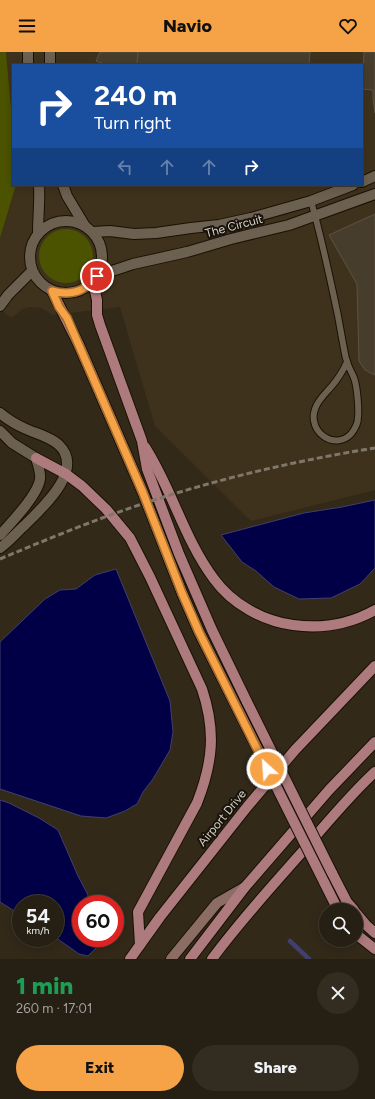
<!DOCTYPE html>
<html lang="en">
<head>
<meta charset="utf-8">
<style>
  body { margin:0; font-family:Figtree,sans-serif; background:#322c21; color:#f1f3f6; height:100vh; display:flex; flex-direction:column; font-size:15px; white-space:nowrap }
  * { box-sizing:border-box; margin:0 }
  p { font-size:13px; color:#a4a2a0 }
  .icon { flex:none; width:22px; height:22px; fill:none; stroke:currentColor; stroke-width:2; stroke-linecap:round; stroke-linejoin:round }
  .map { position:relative; height:907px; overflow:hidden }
  .drawer { display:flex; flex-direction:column; background:#261f13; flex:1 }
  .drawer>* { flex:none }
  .top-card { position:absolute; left:12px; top:12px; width:351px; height:122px; border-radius:0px; box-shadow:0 2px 10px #0003,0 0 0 1px #423d33; background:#1a4fa0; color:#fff; overflow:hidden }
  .controls { position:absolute; left:319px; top:851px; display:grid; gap:8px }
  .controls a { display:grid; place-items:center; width:44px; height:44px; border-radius:50%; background:#261f13; box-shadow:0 2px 10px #0003,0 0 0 1px #423d33; font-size:20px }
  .speed { position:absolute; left:12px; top:843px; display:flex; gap:8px; font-size:20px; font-weight:700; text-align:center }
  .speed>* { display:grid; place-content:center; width:52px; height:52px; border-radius:50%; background:#261f13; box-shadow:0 2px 10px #0003,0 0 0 1px #423d33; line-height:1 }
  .speed small { font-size:10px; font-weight:400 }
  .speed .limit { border:6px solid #d22; background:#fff; color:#111 }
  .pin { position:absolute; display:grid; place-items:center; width:34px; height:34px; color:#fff; margin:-17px; border:2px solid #fff; border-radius:50%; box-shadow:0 1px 4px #0007 }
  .me { position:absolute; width:44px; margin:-22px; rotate:334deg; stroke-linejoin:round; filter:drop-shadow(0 0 3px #0008) }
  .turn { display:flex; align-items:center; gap:14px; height:84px; padding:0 16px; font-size:18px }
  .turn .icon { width:52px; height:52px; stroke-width:2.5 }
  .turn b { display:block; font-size:28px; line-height:34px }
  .lanes { display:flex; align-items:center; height:38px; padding:0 16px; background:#0003; justify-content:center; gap:20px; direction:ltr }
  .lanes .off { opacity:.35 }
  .round { display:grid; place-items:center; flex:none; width:42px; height:42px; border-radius:21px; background:#322c21 }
  .summary { display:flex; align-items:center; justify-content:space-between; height:68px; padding:0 16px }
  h1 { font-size:24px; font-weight:800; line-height:30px; color:#1e9e55 }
  .cta { display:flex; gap:8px; margin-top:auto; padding:8px 16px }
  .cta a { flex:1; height:46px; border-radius:24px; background:#f6a247; color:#111; font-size:16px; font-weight:800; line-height:46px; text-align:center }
  .cta a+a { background:#322c21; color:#f1f3f6 }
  header { display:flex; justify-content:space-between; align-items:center; height:52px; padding:0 16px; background:#f6a247; color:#111; font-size:18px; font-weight:800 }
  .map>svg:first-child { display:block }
</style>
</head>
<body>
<header><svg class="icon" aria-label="menu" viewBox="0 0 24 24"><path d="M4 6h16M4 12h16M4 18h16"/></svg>Navio<svg class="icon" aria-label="heart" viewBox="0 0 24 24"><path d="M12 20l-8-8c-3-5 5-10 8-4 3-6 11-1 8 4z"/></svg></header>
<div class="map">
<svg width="375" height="907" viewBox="0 0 375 907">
  <rect width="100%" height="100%" fill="#332919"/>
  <path fill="#3f321c" d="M6,0H375V438L251,469L155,374L120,255L52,263L47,259L41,256L29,255L23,257L11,266L0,257V186L16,133H362V13H13V78Z"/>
  <g fill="#4c5300">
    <path d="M0,0H6L13,78V133H16L0,186Z"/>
    <circle cx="66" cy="204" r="27"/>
  </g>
  <g fill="#010047" stroke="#413f6d">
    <path d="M375,448V516L360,532L331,546L299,547L274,535L256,519L242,510L221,483L304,461L342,455Z"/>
    <path d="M116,517L170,649L173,680L170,698L153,727L143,740L137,752L125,759L106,766L81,764L0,737V590L45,547L60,538L76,537L95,523Z"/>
    <path d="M0,748L9,751L39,766L58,778L78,824L87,841L91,852H81V886H99L97,895L88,904L79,902L55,885V852H21V863L0,850Z"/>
  </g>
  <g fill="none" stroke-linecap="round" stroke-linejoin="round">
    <path stroke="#413f6d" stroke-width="4.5" d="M290,889L309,907"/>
  </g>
  <g fill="#473d2c" stroke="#5e5342">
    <path d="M100,0H138L137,13H107L96,9Z"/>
    <path d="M138,0H310L309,13H137Z"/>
    <path d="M364,0H375V61L373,47V38L362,37Z"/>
    <path d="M375,162V323L365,318L359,309L357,232L329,183Z"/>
  </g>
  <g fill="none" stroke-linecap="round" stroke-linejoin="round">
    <defs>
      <path id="service" d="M311,149C322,187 330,226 338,264C340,275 342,286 344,297C345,301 345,305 347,309C348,315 352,320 354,326C357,333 359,357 358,365C358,371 355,377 351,382C335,399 307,380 315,357C318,348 325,342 331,335C338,327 343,319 347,310"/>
      <g id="minor">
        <path d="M28,0V13"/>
        <path d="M50,0V13"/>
        <path d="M362,130L375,124"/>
        <path d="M63,133L67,144L85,174"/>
        <circle cx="66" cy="205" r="36"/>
        <path d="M93,180L110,179L134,182L156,181L191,176L219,173L251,166L311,149L353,133"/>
        <path d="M38,181C38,165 40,149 39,133"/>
        <path d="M97,224L133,212L187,200L231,187L289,173L375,142"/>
        <path d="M0,254L8,243L32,219"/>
        <path d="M0,361C8,368 17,373 26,377C37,382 49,384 59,393C85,418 42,456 25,473C17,480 9,490 0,496"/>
        <path d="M0,379L12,391L36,406C38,413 41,421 40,427C38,443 11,471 0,483"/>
      </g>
      <path id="secondary" d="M171,907L217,851L245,835"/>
      <g id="primary">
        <path d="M93,230L97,248V263L100,273L142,389L147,417L179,502L212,578L247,650"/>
        <path d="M52,239L79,293L143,441L182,541L199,580L239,660"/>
        <path d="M145,395C172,437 184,487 214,527C232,552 263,569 293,573C322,577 350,572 375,558"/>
        <path d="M36,406L66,422L82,434L106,457L130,486L150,525L202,637C216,679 213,710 197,751L138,860L140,893"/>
        <path d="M332,821L347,850L354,858"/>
        <path d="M324,830L338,858"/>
        <path d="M356,861L366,873L375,881"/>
        <path d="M356,882L375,897"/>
        <path d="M130,907L160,865L247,755L295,698L375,614"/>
        <path d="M190,907L245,835L329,738L375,690"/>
        <path d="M212,907C240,869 272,834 303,799C326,772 349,744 375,720"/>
      </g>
    </defs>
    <use href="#service" stroke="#1a1104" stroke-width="8"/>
    <use href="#minor" stroke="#1a1104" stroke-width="12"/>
    <use href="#secondary" stroke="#1a1104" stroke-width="12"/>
    <use href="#primary" stroke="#1a1104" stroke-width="12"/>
    <use href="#service" stroke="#6c6150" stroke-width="6"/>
    <use href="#minor" stroke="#6c6150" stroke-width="10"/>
    <use href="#secondary" stroke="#8c6d66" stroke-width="10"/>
    <use href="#primary" stroke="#ad7a7d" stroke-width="10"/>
    <path stroke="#7f776a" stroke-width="3" stroke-dasharray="6 3" stroke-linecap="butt" d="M0,507C38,491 77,475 116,461C200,431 287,410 375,396"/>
    <defs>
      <g id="primary-bridge">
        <path d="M247,650L332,821"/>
        <path d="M239,660L324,830"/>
      </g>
    </defs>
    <use href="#primary-bridge" stroke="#1a1104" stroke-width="12" stroke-linecap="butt"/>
    <use href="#primary-bridge" stroke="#ad7a7d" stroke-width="10"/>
  </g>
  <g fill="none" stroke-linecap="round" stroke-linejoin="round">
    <defs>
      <path id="route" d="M97,224C85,240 71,244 52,239L59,255L67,266L101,344L143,441L182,541L199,580L267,717"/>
    </defs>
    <use href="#route" stroke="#a0692e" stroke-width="10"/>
    <use href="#route" stroke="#f6a247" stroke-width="7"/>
  </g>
  <g text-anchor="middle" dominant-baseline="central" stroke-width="4" stroke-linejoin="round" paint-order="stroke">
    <g font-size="12" fill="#d7d1c7" stroke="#17120b">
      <text transform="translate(234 174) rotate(-15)">The Circuit</text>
      <text transform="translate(222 766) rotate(-51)">Airport Drive</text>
    </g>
  </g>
</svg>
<div class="controls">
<a><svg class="icon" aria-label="search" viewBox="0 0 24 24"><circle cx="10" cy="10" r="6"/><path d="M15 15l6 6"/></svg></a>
</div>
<div class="speed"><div>54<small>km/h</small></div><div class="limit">60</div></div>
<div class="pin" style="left:97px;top:224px;background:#d93025"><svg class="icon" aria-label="arrive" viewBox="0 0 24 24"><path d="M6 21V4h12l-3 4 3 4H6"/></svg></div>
<svg class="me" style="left:267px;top:717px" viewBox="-20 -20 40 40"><circle r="17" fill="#f6a247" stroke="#fff" stroke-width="3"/><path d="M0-11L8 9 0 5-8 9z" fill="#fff"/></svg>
<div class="top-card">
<div class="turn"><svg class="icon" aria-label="right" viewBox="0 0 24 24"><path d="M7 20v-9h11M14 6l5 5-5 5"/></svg><div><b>240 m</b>Turn right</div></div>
<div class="lanes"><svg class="icon off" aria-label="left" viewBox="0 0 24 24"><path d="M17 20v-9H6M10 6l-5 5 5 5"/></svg><svg class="icon off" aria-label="ahead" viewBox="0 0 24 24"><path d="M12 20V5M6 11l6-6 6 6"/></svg><svg class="icon off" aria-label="ahead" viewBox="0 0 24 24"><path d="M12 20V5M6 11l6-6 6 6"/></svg><svg class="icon" aria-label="right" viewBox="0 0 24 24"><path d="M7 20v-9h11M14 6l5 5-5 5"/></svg></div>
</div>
</div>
<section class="drawer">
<div class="summary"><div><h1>1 min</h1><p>260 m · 17:01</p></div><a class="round"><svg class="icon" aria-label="close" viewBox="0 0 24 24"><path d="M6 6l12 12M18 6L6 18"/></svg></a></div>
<div class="cta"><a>Exit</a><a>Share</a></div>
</section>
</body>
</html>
